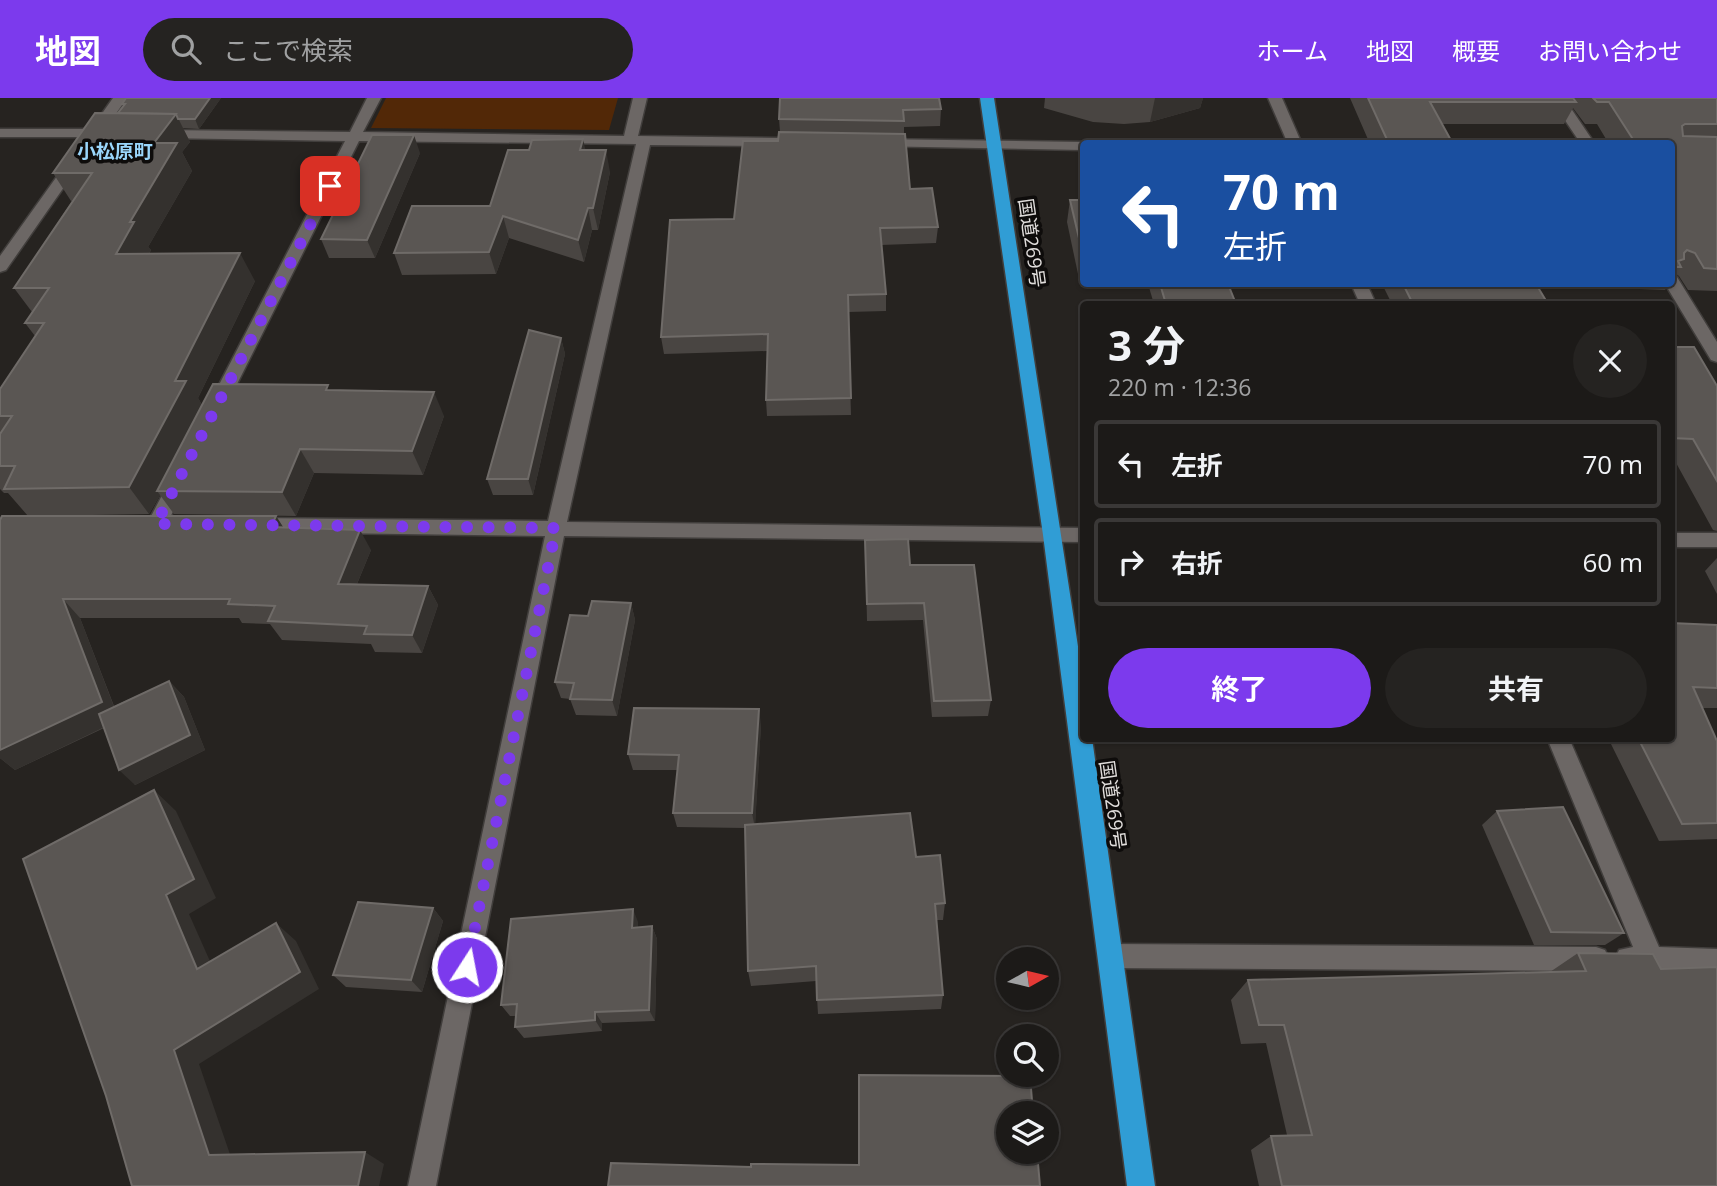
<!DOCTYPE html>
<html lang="ja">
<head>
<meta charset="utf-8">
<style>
  body { margin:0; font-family:"Open Sans","Noto Sans JP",sans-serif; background:#252321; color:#f1f3f6; height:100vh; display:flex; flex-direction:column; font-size:26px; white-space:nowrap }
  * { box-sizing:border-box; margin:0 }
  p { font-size:23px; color:#a0a1a2 }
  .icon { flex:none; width:38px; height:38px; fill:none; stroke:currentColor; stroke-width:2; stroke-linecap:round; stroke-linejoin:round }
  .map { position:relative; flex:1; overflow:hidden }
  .details { position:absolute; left:1080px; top:203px; width:595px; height:441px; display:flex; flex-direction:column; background:#1c1a18; border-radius:7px; box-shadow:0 2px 5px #0004,0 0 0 2px #3a3837 }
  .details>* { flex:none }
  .hud { position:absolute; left:1080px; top:42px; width:595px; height:147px; border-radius:7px; box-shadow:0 2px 5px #0004,0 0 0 2px #3a3837; background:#1a4fa0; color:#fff; overflow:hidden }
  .needle { width:46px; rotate:82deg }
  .controls { position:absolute; left:996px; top:849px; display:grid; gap:14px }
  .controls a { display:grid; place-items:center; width:63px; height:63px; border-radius:50%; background:#1c1a18; box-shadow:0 2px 5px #0004,0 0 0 2px #3a3837; font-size:35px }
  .pin { position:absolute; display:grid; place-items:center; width:60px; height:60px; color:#fff; margin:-30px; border-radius:14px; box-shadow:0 4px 10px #0006 }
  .me { position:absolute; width:77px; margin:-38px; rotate:11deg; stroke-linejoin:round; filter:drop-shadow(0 0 5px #0008) }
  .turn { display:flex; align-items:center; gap:24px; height:147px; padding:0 28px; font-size:32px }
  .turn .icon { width:91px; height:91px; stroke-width:2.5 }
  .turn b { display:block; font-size:49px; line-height:60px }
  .round { display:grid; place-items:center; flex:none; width:74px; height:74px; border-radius:37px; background:#252321 }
  .headline { display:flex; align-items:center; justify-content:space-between; height:119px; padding:0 28px }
  h1 { font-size:42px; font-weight:700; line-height:52px }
  .primary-button { display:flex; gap:14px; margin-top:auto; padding:14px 28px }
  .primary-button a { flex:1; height:80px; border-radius:42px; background:#7c3aed; color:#fff; font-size:28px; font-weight:700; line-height:80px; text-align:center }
  .primary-button a+a { background:#252321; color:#f1f3f6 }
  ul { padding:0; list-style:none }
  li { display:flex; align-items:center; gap:21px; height:88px; margin:0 14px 10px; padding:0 14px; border:4px solid #3a3837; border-radius:7px }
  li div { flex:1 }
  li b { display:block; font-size:26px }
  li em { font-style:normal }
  header { display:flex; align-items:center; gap:42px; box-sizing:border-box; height:98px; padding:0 35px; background:#7c3aed; color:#fff }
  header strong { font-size:33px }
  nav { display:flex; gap:38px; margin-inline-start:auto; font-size:24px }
  .search { width:490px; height:63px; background:#252321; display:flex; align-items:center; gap:18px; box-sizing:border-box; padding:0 24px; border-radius:38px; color:#a0a1a2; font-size:26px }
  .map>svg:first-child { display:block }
</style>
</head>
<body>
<header>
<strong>地図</strong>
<div class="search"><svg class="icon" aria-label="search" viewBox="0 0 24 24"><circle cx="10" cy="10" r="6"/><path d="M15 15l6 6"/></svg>ここで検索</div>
<nav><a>ホーム</a><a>地図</a><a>概要</a><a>お問い合わせ</a></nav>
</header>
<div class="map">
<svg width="1717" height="1088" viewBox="0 0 1717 1088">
  <rect width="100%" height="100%" fill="#262320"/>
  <path fill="#522807" d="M386,0H618L609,32L371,30Z"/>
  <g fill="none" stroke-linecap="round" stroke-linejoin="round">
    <defs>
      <g id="minor">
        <path d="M113,0H127L105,31L115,32L117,35L110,39H99L6,172L0,174V158L85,39H0V31H91Z"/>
        <path d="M367,0H381L363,34L624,38L633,0H647L638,38L778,40L785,44L778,48L650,47L567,424L1083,430V444L564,438L436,1088H408L545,438L252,434L245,432L242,427L245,422L252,420L548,423L636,46L359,43L225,310L216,316L210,314L207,310L345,43L160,40L153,36L160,32L350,34Z"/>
        <path d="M1268,0H1282L1302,46H1288Z"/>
        <path d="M1550,0H1564L1595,46H1581Z"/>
        <path d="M877,41L1083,44L1088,46H1083V52L872,48L870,45Z"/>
        <path d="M1671,177L1677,179L1717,244V264L1711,262L1665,186H1671Z"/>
        <path d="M1351,186H1367L1376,206H1360Z"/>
        <path d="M179,375L186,377L188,382L167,426L164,431L157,433L150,431L147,426L170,382L172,377Z"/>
        <rect x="1671" y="435" width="46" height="14"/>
        <path d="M1547,640H1569L1659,849L1717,851V875L1628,873L1619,870L1615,861L1619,852L1633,849Z"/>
        <path d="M1111,846L1596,849L1605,852L1609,861L1605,870L1596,873L1111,870L1102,867L1098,858L1102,849Z"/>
      </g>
      <path id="highway" d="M980,0H994L1083,581V640H1092L1155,1088H1127L1043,437Z"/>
    </defs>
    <use href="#minor" stroke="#413e3c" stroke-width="3"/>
    <use href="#highway" stroke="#413e3c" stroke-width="3"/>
    <use href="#minor" fill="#6c6765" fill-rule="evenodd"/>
    <use href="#highway" fill="#309dd5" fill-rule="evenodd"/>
  </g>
  <g fill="#494542">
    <path d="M221,0L199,31L183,30L190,44L182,54L192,73L148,149L151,152L149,156L255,183L198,300L202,307L330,292L444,318L423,377L314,375L296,418L174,416L160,397L149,416L37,418H276L283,429L371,452L357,486L428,488L438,507L422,555L375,554L371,546L282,542L270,526L242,525L239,520H80L114,608L169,583L184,599L205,652L135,687L104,630L15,672L0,660V422L28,418L8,395H4L0,391V291L35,238L25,225L32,214L14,190L72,103H71L53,75L118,15L123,9L122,6Z"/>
    <path d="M780,0L941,11L940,28L904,29V36L910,91L938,129L936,145L881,147L886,196V213L848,214L851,317L767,318L766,302L767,253L664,256L661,239L734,121L778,43L780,34L779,21Z"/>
    <path d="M1045,0H1203L1200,10L1150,24L1124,26L1093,24L1044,10Z"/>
    <path d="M1350,0H1717V193L1688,192L1679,178L1676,176L1671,183V46H1609L1597,26H1585L1573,10L1564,26H1442L1453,46H1370Z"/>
    <path d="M585,52L610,74L598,132H592L584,164L509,140L496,176L402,177L394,155L490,108Z"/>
    <path d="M420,55L375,160H329L321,141Z"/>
    <path d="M1070,102H1083V175L1078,176L1067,124Z"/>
    <path d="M1148,186H1228L1236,206H1154Z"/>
    <path d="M1382,186H1670L1665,192L1537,187L1548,206H1392Z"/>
    <path d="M561,240L565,256L533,397H493L487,381Z"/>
    <path d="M1671,249L1717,288V433L1713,432L1675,363L1671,362Z"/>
    <path d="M865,442L910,467L991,602L988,618L932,619L923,522L867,523Z"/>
    <path d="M1717,460V496L1705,473Z"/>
    <path d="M631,505L635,522L617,618L576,617L570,601L561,600L555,584L588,518Z"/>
    <path d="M1717,527V610H1702L1717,643V741L1659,743L1611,646L1608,645L1606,640H1671Z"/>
    <path d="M761,627L755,726L916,759L945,805L943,822H936L943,897L941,911L818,916L816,883L751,888L748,873L745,730L677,729L673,715L678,672H633L628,656Z"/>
    <path d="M1497,713L1624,835L1605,847H1534L1482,727Z"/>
    <path d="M433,810L443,823L422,894L346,889L333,877Z"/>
    <path d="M638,824V829L652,828L657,841L655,923L602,925V933L524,940L515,929L516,918H510L501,907Z"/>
    <path d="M1578,855L1717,1088H1259L1251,1052L1271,1038L1287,1037L1266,945L1241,946L1231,902L1248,882L1550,874Z"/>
  </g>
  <g fill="#34312e">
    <path d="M210,0H221L199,31L195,21Z"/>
    <path d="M1155,0H1203L1200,10L1150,24Z"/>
    <path d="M176,16L190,44L182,54L192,73L148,149L151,152L133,185L116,156L130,124L154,45Z"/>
    <path d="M414,37L420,55L375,160L367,142Z"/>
    <path d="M583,41L588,63L580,52Z"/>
    <path d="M606,52L610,74L598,132L593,110Z"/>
    <path d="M588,110L592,132L584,164L578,142Z"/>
    <path d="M503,118L509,140L496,176L489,154Z"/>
    <path d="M240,155L255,183L198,300L204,310L157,393L160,397L149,416L129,389L175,283Z"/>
    <path d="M561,240L565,256L533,397L528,381Z"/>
    <path d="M434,294L444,318L423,377L412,353Z"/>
    <path d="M300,351L314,375L296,418L282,394Z"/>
    <path d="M276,418L288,437L271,429Z"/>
    <path d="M360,432L371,452L349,505L338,486Z"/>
    <path d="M428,488L438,507L422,555L412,537Z"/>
    <path d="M63,501L80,520L119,622L15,672L0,660V652Z"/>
    <path d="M631,505L635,522L617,618L612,602Z"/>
    <path d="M169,583L184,599L205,652L135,687L119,672Z"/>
    <path d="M759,611L761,627L755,730L752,715Z"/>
    <path d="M154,692L176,713L216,800L189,816L221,888L197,871L166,797Z"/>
    <path d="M433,810L443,823L422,894L411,882Z"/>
    <path d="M633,811L638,824V843L632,830Z"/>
    <path d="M276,825L296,843L319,891L199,966L234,1068L209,1057L174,952Z"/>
    <path d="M652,828L657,841L655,923L649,912Z"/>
    <path d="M595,914L602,925V933L595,922Z"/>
    <path d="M365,1054L384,1066L379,1088H358Z"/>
  </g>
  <g fill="#5a5653" stroke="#6f6b68" stroke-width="2">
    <path d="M126,0H210L195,21H178L176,16L118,15L125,6H122Z"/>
    <path d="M780,0H939L941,11L903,12L904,23L779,21Z"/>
    <path d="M1368,0H1573L1576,4H1430L1453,46H1389Z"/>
    <path d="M1593,0H1717V26H1685L1682,28L1683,38L1717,39V171L1704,170L1695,155L1687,152L1684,155V161L1678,163L1681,169H1671V102H1674L1671,99V46H1636L1609,4H1597Z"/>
    <path d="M95,15L176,16L154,45H177L130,124H134L116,156L240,155L175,283H186L129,389L4,391L15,368H0V336L12,318H0V291L44,225H25L49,190H14L92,75H53Z"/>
    <path d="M779,34L905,36L910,91L932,90L938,129L880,130L886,196L848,197L851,300L766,302L768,236L661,239L670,122L734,121L743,43H778Z"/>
    <path d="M372,37H414L367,142L321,141Z"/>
    <path d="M583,41L580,52H606L593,110H588L578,142L503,118L489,154L394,155L412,108H490L508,52H529L532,42Z"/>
    <path d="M1070,102H1083V153H1082Z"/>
    <path d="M1160,186H1228L1236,206H1166Z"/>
    <path d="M1403,186H1536L1548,206H1413Z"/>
    <path d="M529,232L561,240L528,381H487Z"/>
    <path d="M1671,249H1694L1717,288V383L1693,341L1671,340Z"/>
    <path d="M213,286L328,287L326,292L434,294L412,353L300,351L282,394L157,393Z"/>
    <path d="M2,418H276L271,429L360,432L338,486L428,488L412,537L364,536L367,528L268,523L275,508L228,506L230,501H63L102,604L0,652V422Z"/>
    <path d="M908,441L910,467H974L991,602L934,603L924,505L867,506L865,442Z"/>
    <path d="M592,503L631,505L612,602L570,601L574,585L555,584L570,517L588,518Z"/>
    <path d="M1671,525L1717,527V590L1693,589L1717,643V725L1682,726L1638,640H1671Z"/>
    <path d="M169,583L190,637L119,672L99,616Z"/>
    <path d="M634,610L759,611L752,715H673L679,657L628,656Z"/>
    <path d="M154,692L194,781L166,797L197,871L276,825L300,874L174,952L209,1057L365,1054L358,1088H132L106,998L23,761Z"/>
    <path d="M1563,709L1624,835L1551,834L1497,713Z"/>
    <path d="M910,715L916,759L940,757L945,805L935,806L943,897L817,902L816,868L748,873L745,727Z"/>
    <path d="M358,804L433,810L411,882L333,877Z"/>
    <path d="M633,811L632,830L652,828L649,912L595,914V922L515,929L517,906L501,907L511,821Z"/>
    <path d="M1578,855L1653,856L1661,871L1717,869V1088H1282L1271,1038L1312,1037L1284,927H1259L1248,882L1586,873Z"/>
    <path d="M859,977L1030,978L1033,1015H1008V1054H1037L1040,1088H608L611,1065L751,1069V1066L859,1067Z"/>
  </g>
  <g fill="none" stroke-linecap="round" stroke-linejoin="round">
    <path stroke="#7c3aed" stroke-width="12" stroke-dasharray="0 21.6" d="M330,88L156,426L556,430L467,869"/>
  </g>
  <g text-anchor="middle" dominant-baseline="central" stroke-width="7" stroke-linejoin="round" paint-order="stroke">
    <g font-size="19" font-weight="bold" fill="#9ad6fb" stroke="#0e0c0b">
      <text x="115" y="53">小松原町</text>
    </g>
    <g font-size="19" fill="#e0dddb" stroke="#0e0c0b">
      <text transform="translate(1032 145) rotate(82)">国道269号</text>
      <text transform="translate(1113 707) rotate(82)">国道269号</text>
    </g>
  </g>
</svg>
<div class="controls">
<a><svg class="needle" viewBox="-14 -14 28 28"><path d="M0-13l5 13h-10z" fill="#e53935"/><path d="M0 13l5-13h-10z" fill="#a0a1a2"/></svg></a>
<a><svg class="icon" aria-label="search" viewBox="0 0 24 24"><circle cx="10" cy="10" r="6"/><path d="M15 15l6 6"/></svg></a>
<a><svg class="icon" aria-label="layers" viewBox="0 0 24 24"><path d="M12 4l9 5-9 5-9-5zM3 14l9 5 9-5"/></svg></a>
</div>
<div class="pin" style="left:330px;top:88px;background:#d93025"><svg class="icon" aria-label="arrive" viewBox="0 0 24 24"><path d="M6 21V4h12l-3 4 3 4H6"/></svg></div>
<svg class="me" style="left:467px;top:869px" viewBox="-20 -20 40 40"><circle r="17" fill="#7c3aed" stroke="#fff" stroke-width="3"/><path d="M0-11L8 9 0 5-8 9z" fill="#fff"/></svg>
<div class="hud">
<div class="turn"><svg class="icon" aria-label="left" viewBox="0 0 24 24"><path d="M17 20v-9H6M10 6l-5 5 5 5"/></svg><div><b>70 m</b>左折</div></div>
</div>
<section class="details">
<div class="headline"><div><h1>3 分</h1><p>220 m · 12:36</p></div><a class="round"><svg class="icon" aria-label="close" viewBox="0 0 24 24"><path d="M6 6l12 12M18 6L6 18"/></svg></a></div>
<ul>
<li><svg class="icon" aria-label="left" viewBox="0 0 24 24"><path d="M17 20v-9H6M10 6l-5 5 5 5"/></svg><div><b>左折</b></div><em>70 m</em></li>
<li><svg class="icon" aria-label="right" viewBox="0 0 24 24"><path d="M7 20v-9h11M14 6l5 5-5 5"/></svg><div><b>右折</b></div><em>60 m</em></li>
</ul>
<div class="primary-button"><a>終了</a><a>共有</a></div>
</section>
</div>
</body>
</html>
